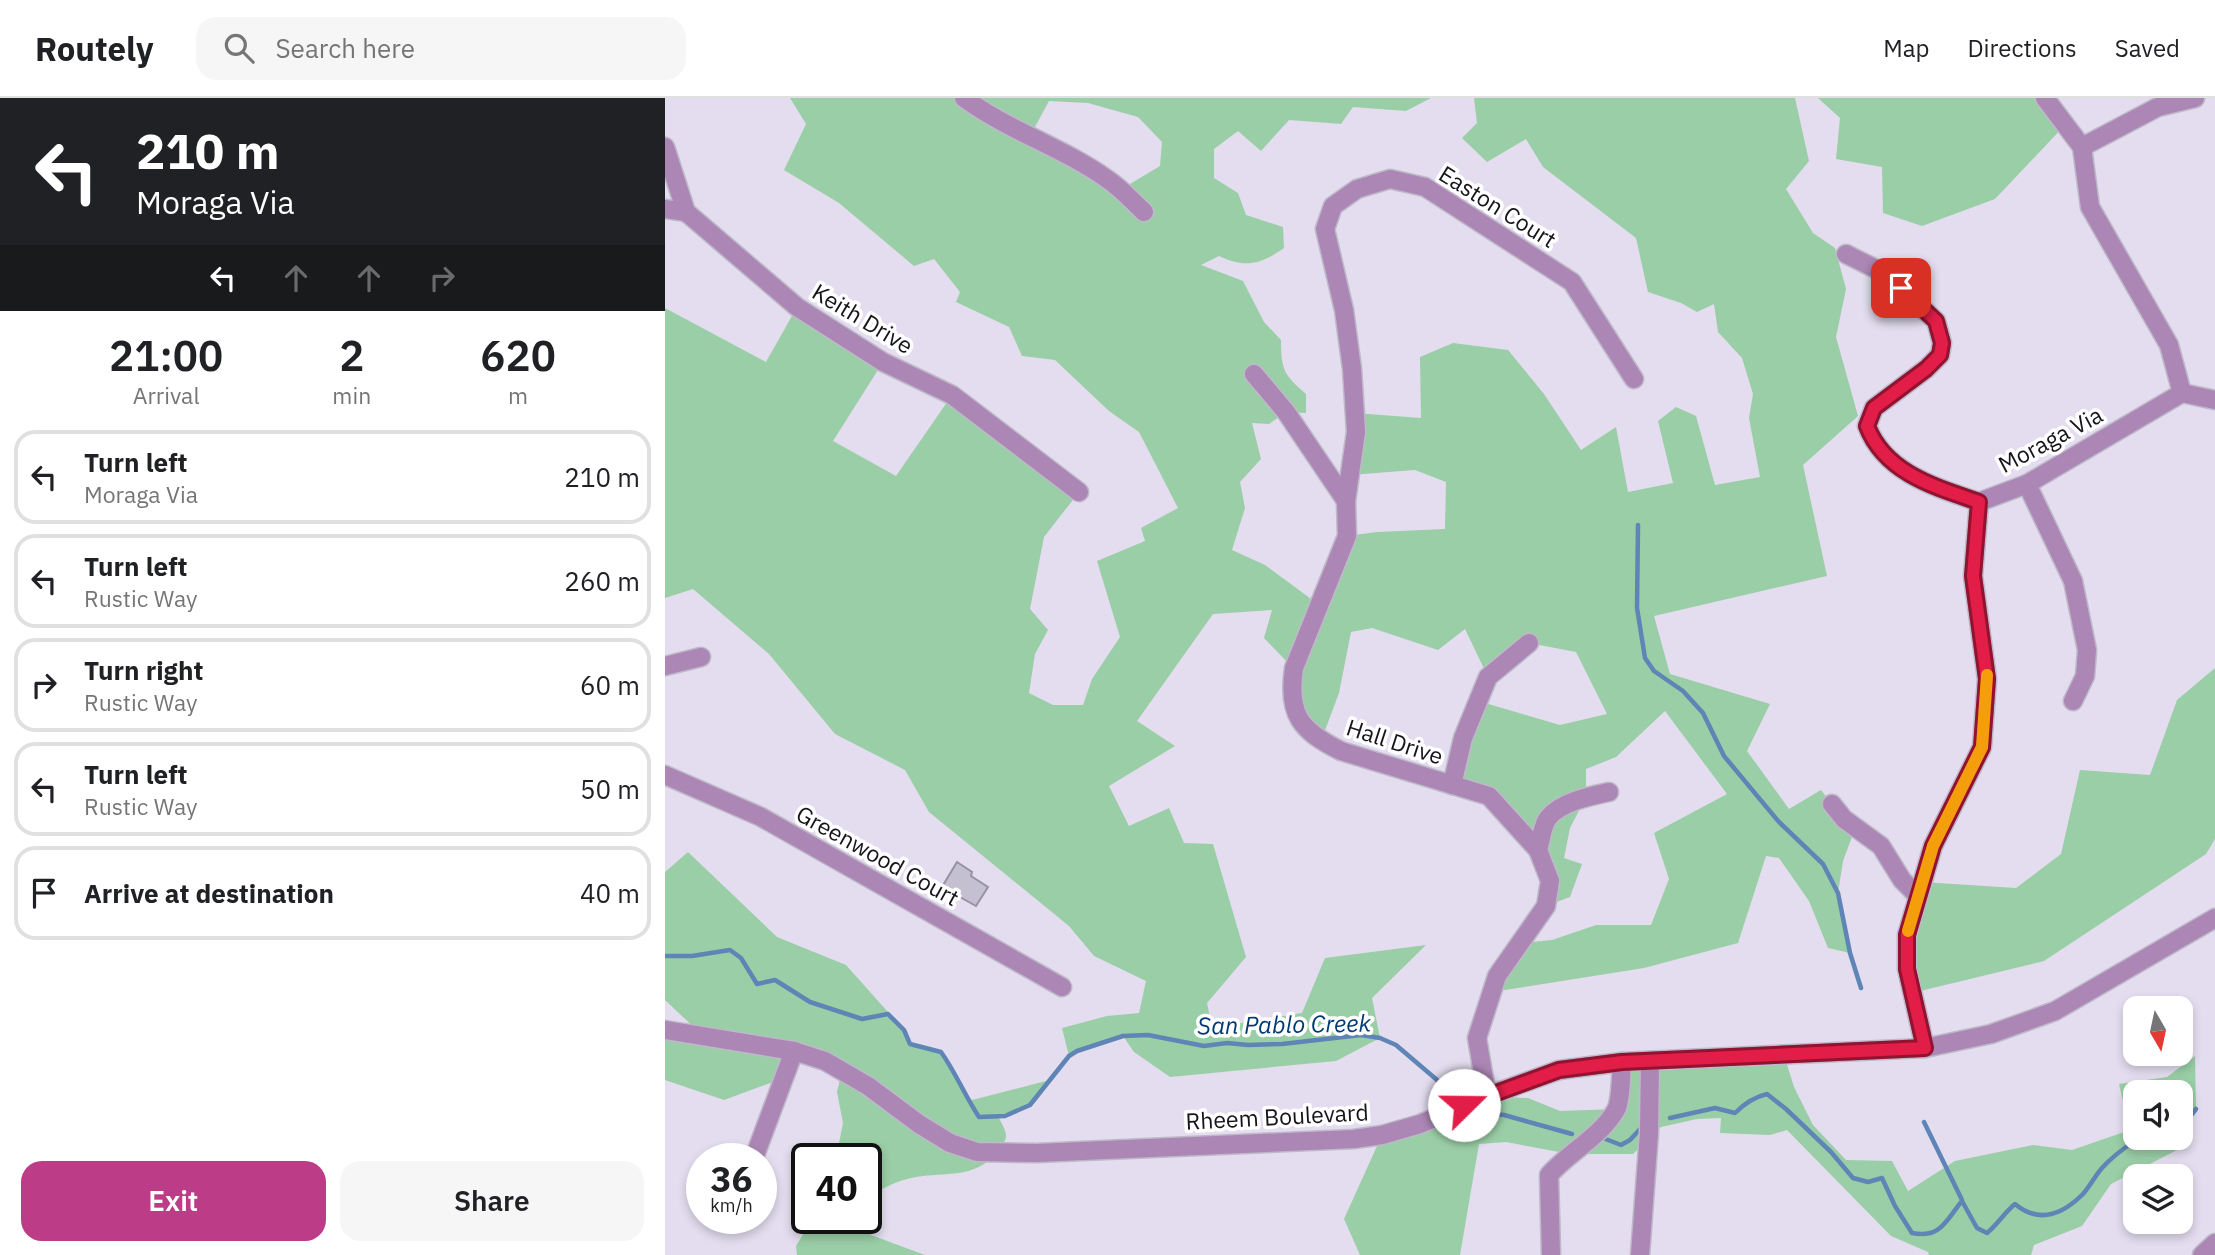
<!DOCTYPE html>
<html lang="en">
<head>
<meta charset="utf-8">
<style>
  body { margin:0; font-family:"IBM Plex Sans",sans-serif; background:#f6f6f6; color:#202124; height:100vh; display:flex; flex-direction:column; font-size:26px; white-space:nowrap }
  * { box-sizing:border-box; margin:0 }
  p { font-size:23px; color:#757577 }
  .icon { flex:none; width:38px; height:38px; fill:none; stroke:currentColor; stroke-width:2; stroke-linecap:round; stroke-linejoin:round }
  .map { position:relative; flex:1; overflow:hidden }
  .sheet { display:flex; flex-direction:column; background:#fff; width:665px }
  .sheet>* { flex:none }
  .hud { background:#202124; color:#fff; overflow:hidden }
  .needle { width:46px; rotate:171deg }
  .fabs { position:absolute; left:1458px; top:898px; display:grid; gap:14px }
  .fabs a { display:grid; place-items:center; width:70px; height:70px; border-radius:14px; background:#fff; box-shadow:0 4px 10px #0003; font-size:35px }
  .speed { position:absolute; left:21px; top:1045px; display:flex; gap:14px; font-size:35px; font-weight:700; text-align:center }
  .speed>* { display:grid; place-content:center; width:91px; height:91px; border-radius:50%; background:#fff; box-shadow:0 4px 10px #0003; line-height:1 }
  .speed small { font-size:18px; font-weight:400 }
  .speed .limit { border:4px solid #111; border-radius:10px; background:#fff; color:#111 }
  .pin { position:absolute; display:grid; place-items:center; width:60px; height:60px; color:#fff; margin:-30px; border-radius:14px; box-shadow:0 4px 10px #0006 }
  .me { position:absolute; width:77px; margin:-38px; rotate:68deg; stroke-linejoin:round; filter:drop-shadow(0 0 5px #0008) }
  .turn { display:flex; align-items:center; gap:24px; height:147px; padding:0 21px; font-size:32px }
  .turn .icon { width:91px; height:91px; stroke-width:2.5 }
  .turn b { display:block; font-size:49px; line-height:60px }
  .lanes { display:flex; align-items:center; height:66px; padding:0 21px; background:#0003; justify-content:center; gap:35px; direction:ltr }
  .lanes .off { opacity:.35 }
  .eta { display:flex; justify-content:space-evenly; align-items:center; height:119px; text-align:center }
  .eta b { font-size:42px; font-weight:600; line-height:49px }
  .action { display:flex; gap:14px; margin-top:auto; padding:14px 21px }
  .action a { flex:1; height:80px; border-radius:21px; background:#bc3c87; color:#fff; font-size:28px; font-weight:600; line-height:80px; text-align:center }
  .action a+a { background:#f6f6f6; color:#202124 }
  ul { padding:0; list-style:none }
  li { display:flex; align-items:center; gap:21px; height:94px; margin:0 14px 10px; padding:0 7px; border:4px solid #e0e0e0; border-radius:21px }
  li div { flex:1 }
  li b { display:block; font-size:26px }
  li em { font-style:normal }
  header { display:flex; align-items:center; gap:42px; box-sizing:border-box; height:98px; padding:0 35px; background:#fff; border-bottom:2px solid #e0e0e0 }
  header strong { font-size:33px }
  nav { display:flex; gap:38px; margin-inline-start:auto; font-size:24px }
  .search { width:490px; height:63px; background:#f6f6f6; display:flex; align-items:center; gap:18px; box-sizing:border-box; padding:0 24px; border-radius:21px; color:#757577; font-size:26px }
  main { display:flex; flex:1; min-height:0 }
  .map>svg:first-child { display:block }
</style>
</head>
<body>
<header>
<strong>Routely</strong>
<div class="search"><svg class="icon" aria-label="search" viewBox="0 0 24 24"><circle cx="10" cy="10" r="6"/><path d="M15 15l6 6"/></svg>Search here</div>
<nav><a>Map</a><a>Directions</a><a>Saved</a></nav>
</header>
<main>
<section class="sheet">
<div class="hud">
<div class="turn"><svg class="icon" aria-label="left" viewBox="0 0 24 24"><path d="M17 20v-9H6M10 6l-5 5 5 5"/></svg><div><b>210 m</b>Moraga Via</div></div>
<div class="lanes"><svg class="icon" aria-label="left" viewBox="0 0 24 24"><path d="M17 20v-9H6M10 6l-5 5 5 5"/></svg><svg class="icon off" aria-label="ahead" viewBox="0 0 24 24"><path d="M12 20V5M6 11l6-6 6 6"/></svg><svg class="icon off" aria-label="ahead" viewBox="0 0 24 24"><path d="M12 20V5M6 11l6-6 6 6"/></svg><svg class="icon off" aria-label="right" viewBox="0 0 24 24"><path d="M7 20v-9h11M14 6l5 5-5 5"/></svg></div>
</div>
<div class="eta">
<div><b>21:00</b><p>Arrival</p></div>
<div><b>2</b><p>min</p></div>
<div><b>620</b><p>m</p></div>
</div>
<ul>
<li><svg class="icon" aria-label="left" viewBox="0 0 24 24"><path d="M17 20v-9H6M10 6l-5 5 5 5"/></svg><div><b>Turn left</b><p>Moraga Via</p></div><em>210 m</em></li>
<li><svg class="icon" aria-label="left" viewBox="0 0 24 24"><path d="M17 20v-9H6M10 6l-5 5 5 5"/></svg><div><b>Turn left</b><p>Rustic Way</p></div><em>260 m</em></li>
<li><svg class="icon" aria-label="right" viewBox="0 0 24 24"><path d="M7 20v-9h11M14 6l5 5-5 5"/></svg><div><b>Turn right</b><p>Rustic Way</p></div><em>60 m</em></li>
<li><svg class="icon" aria-label="left" viewBox="0 0 24 24"><path d="M17 20v-9H6M10 6l-5 5 5 5"/></svg><div><b>Turn left</b><p>Rustic Way</p></div><em>50 m</em></li>
<li><svg class="icon" aria-label="arrive" viewBox="0 0 24 24"><path d="M6 21V4h12l-3 4 3 4H6"/></svg><div><b>Arrive at destination</b></div><em>40 m</em></li>
</ul>
<div class="action"><a>Exit</a><a>Share</a></div>
</section>
<div class="map">
<svg width="1550" height="1157" viewBox="0 0 1550 1157">
  <rect width="100%" height="100%" fill="#e3ddef"/>
  <g fill="#9acea6" fill-rule="evenodd">
    <path d="M125,0H766L741,13L688,9L676,26L624,22L596,53L573,33L549,51V80L573,95L581,117L618,129L619,150C595,167 580,170 554,158L536,167L578,183L599,224L616,242C616,272 619,277 641,296V315L621,314L604,326L587,325L596,361L575,384L580,410L567,452L600,467L653,506L682,438L712,434L780,431L781,384L750,372L685,377L690,315L756,320L755,259L788,245L843,252L879,296L916,352L951,329L963,394L1008,385L993,323L1011,309L1031,318L1050,387L1095,379L1084,320L1088,296L1077,260L1053,234L1049,206L1032,214L1016,205L983,194L971,140L878,69L861,41L822,64L797,40L812,25L809,0H1130L1144,63L1121,91L1148,135L1170,150L1181,191L1171,239L1193,318L1138,367L1162,478L989,518L1005,576L1105,606L1082,653L1124,711L1156,692L1167,706L1191,728L1178,763L1173,795L1185,855L1163,850L1144,803L1114,760L1101,758L1073,845L979,870L827,894L855,845L887,842L931,827H986L1004,781L989,735L1062,696L1000,613L951,659L921,671V699L905,730L899,760L917,766L905,799L881,808L885,783L824,698L787,687L813,603L895,627L942,616L911,554L864,545L823,579L800,531L773,552L707,530L686,534L674,595L656,643L641,631L628,570L599,540L607,512L548,516L472,623L510,648L444,688L464,728L504,710L519,745L548,746L581,859L542,905L547,930L637,915L660,860L761,847L707,900L715,940L671,963L505,979L469,954L458,938L404,958L397,930L442,918L474,915L481,883L429,858L404,828L264,714L240,672L170,636L104,556L28,491L0,500V210L101,264L132,209L218,264L168,343L231,378L287,297L414,394L379,439L365,511L383,532L370,556L364,595L388,607H418L427,581L455,539L432,463L480,443L476,430L513,410L474,334L444,313L390,262L357,258L344,229L291,204L295,194L269,161L249,168L174,105L119,72L141,26ZM384,3L423,5L473,19L497,44L495,68L455,92L365,38Z"/>
    <path d="M1153,0H1380L1400,27L1330,101L1257,128L1218,115L1217,69L1171,61L1175,20Z"/>
    <path d="M1550,570V741L1541,756L1379,863L1247,895L1242,871L1257,784L1351,790L1396,756L1415,672L1485,677L1512,602Z"/>
    <path d="M23,754L112,839L181,867L239,932L245,946L276,954L289,973L303,1003L385,982L365,1007L333,1018C343,1038 345,1038 331,1055C310,1081 280,1074 251,1079C232,1082 217,1091 201,1100V1060H171L178,1025L172,994L177,973L129,953L119,980L59,1002L0,982V932L36,936L0,902V774Z"/>
    <path d="M1119,957L1129,989L1148,1027L1181,1062L1227,1063L1243,1093L1290,1063L1368,1047L1407,1052L1465,1032L1454,986L1502,979L1530,958L1531,1011L1514,1051L1446,1086L1417,1128L1369,1147L1366,1157H1264L1263,1154L1226,1138L1122,1032L1105,1037L1055,1035L1056,1020L1032,1021L996,1029L968,1056H905L841,1044L814,1046L795,1157H695L679,1121L717,1037L822,998L863,1000L895,1013L952,1011L957,964ZM1470,994H1516V1040H1470Z"/>
    <path d="M201,1111L206,1137L260,1157H132L131,1148L148,1120H201Z"/>
  </g>
  <g fill="none" stroke-linecap="round" stroke-linejoin="round">
    <g stroke="#5f84b6" stroke-width="4.5">
      <path d="M973,427L972,510L980,560L989,573L1018,593L1038,615L1059,658L1114,724L1158,766L1173,795L1185,855L1196,890"/>
      <path d="M0,858H27L65,852L76,860L92,886L110,882L145,904L197,921L223,916L239,932L245,946L276,954C291,975 300,998 314,1019L340,1018L365,1007L404,958L412,953L458,938L483,937L539,948L562,945L583,947L617,946L696,937L715,940L731,947L785,993"/>
      <path d="M819,1015L839,1017L907,1036"/>
      <path d="M1005,1020L1050,1010L1070,1015C1079,1006 1089,999 1102,996L1121,1011L1166,1054L1188,1080L1203,1084L1217,1080L1230,1108L1247,1135C1276,1141 1281,1122 1297,1103L1312,1130L1322,1135C1333,1126 1339,1115 1350,1106C1374,1126 1397,1117 1418,1096C1425,1088 1430,1078 1437,1070C1447,1059 1459,1050 1471,1042L1491,1046L1507,1040"/>
      <path d="M1259,1024L1297,1102"/>
      <path d="M1516,1030L1531,1011"/>
      <path d="M938,1040L956,1047L965,1042L977,1029"/>
    </g>
  </g>
  <path fill="#c5c0d1" stroke="#9893a4" stroke-width="2" d="M292,764L307,774L306,778L323,789L311,808L277,789Z"/>
  <g fill="none" stroke-linecap="round" stroke-linejoin="round">
    <defs>
      <g id="minor">
        <path d="M299,0C344,33 397,49 442,81C456,90 467,103 479,114"/>
        <path d="M1380,0L1417,49L1425,109L1504,247L1517,295"/>
        <path d="M0,49L21,114L132,209L218,264L287,297L414,394"/>
        <path d="M1417,49L1493,9L1530,0"/>
        <path d="M0,111L21,114"/>
        <path d="M1181,156L1219,175L1271,223L1277,245L1275,257L1261,271L1209,310L1202,328C1220,375 1270,389 1314,404"/>
        <path d="M589,276L621,314L681,403"/>
        <path d="M1517,295L1550,302"/>
        <path d="M1362,386L1408,483L1422,552L1420,578L1408,603"/>
        <path d="M0,568L36,559"/>
        <path d="M0,677L96,719L397,889"/>
        <path d="M787,687L798,640L823,579L864,545"/>
        <path d="M1167,706L1179,721L1216,748L1237,782L1253,798"/>
        <path d="M873,752C876,743 877,728 883,720C896,704 925,698 944,694"/>
        <path d="M0,932L129,953L160,963L203,988L254,1026L285,1045L312,1054L372,1055L689,1041L717,1037L755,1026L822,998L894,972L957,964L1260,950L1326,936L1390,913L1550,820"/>
        <path d="M1260,950L1242,871V837L1268,748L1317,649L1322,581L1308,478L1314,404L1362,386L1517,295"/>
        <path d="M822,998L812,940L832,878L881,808L885,783L873,752L824,698L676,653C636,633 622,617 629,570L682,438L681,403L691,334L687,271L679,212L660,131L668,108L692,91L725,81L760,89L907,184L969,281"/>
        <path d="M89,1060L129,953"/>
        <path d="M886,1157L884,1077C904,1054 935,1039 951,1012C956,1003 956,976 957,964"/>
        <path d="M975,1157L984,1035L985,963"/>
        <path d="M1537,1157L1550,1145"/>
      </g>
    </defs>
    <use href="#minor" stroke="#beb9c9" stroke-width="21"/>
    <use href="#minor" stroke="#ac86b4" stroke-width="18"/>
  </g>
  <g fill="none" stroke-linecap="round" stroke-linejoin="round">
    <defs>
      <path id="route" d="M799,1007L894,972L957,964L1260,950L1242,871V837L1268,748L1317,649L1322,581L1308,478L1314,404C1270,389 1220,375 1202,328L1209,310L1261,271L1275,257L1277,245L1271,223L1236,190"/>
    </defs>
    <use href="#route" stroke="#92132f" stroke-width="18"/>
    <use href="#route" stroke="#e11d48" stroke-width="12"/>
    <path stroke="#f59e0b" stroke-width="12" d="M1243,833L1268,748L1317,649L1322,577"/>
  </g>
  <g text-anchor="middle" dominant-baseline="central" stroke-width="7" stroke-linejoin="round" paint-order="stroke">
    <g font-size="23" fill="#16131a" stroke="#fff">
      <text transform="translate(833 108) rotate(32)">Easton Court</text>
      <text transform="translate(198 220) rotate(31)">Keith Drive</text>
      <text transform="translate(1385 341) rotate(-28)">Moraga Via</text>
      <text transform="translate(730 643) rotate(18)">Hall Drive</text>
      <text transform="translate(213 757) rotate(29)">Greenwood Court</text>
      <text transform="translate(612 1018) rotate(-3)">Rheem Boulevard</text>
    </g>
    <g font-size="24" font-style="italic" fill="#003a75" stroke="#fff">
      <text transform="translate(619 926) rotate(-1)">San Pablo Creek</text>
    </g>
  </g>
</svg>
<div class="fabs">
<a><svg class="needle" viewBox="-14 -14 28 28"><path d="M0-13l5 13h-10z" fill="#e53935"/><path d="M0 13l5-13h-10z" fill="#757577"/></svg></a>
<a><svg class="icon" aria-label="sound" viewBox="0 0 24 24"><path d="M4 9h4l5-4v14l-5-4H4zM17 9q2 3 0 6"/></svg></a>
<a><svg class="icon" aria-label="layers" viewBox="0 0 24 24"><path d="M12 4l9 5-9 5-9-5zM3 14l9 5 9-5"/></svg></a>
</div>
<div class="speed"><div>36<small>km/h</small></div><div class="limit">40</div></div>
<div class="pin" style="left:1236px;top:190px;background:#d93025"><svg class="icon" aria-label="arrive" viewBox="0 0 24 24"><path d="M6 21V4h12l-3 4 3 4H6"/></svg></div>
<svg class="me" style="left:799px;top:1007px" viewBox="-20 -20 40 40"><circle r="19" fill="#fff"/><path d="M0-13L10 11 0 6-10 11z" fill="#e11d48"/></svg>
</div>
</main>
</body>
</html>
